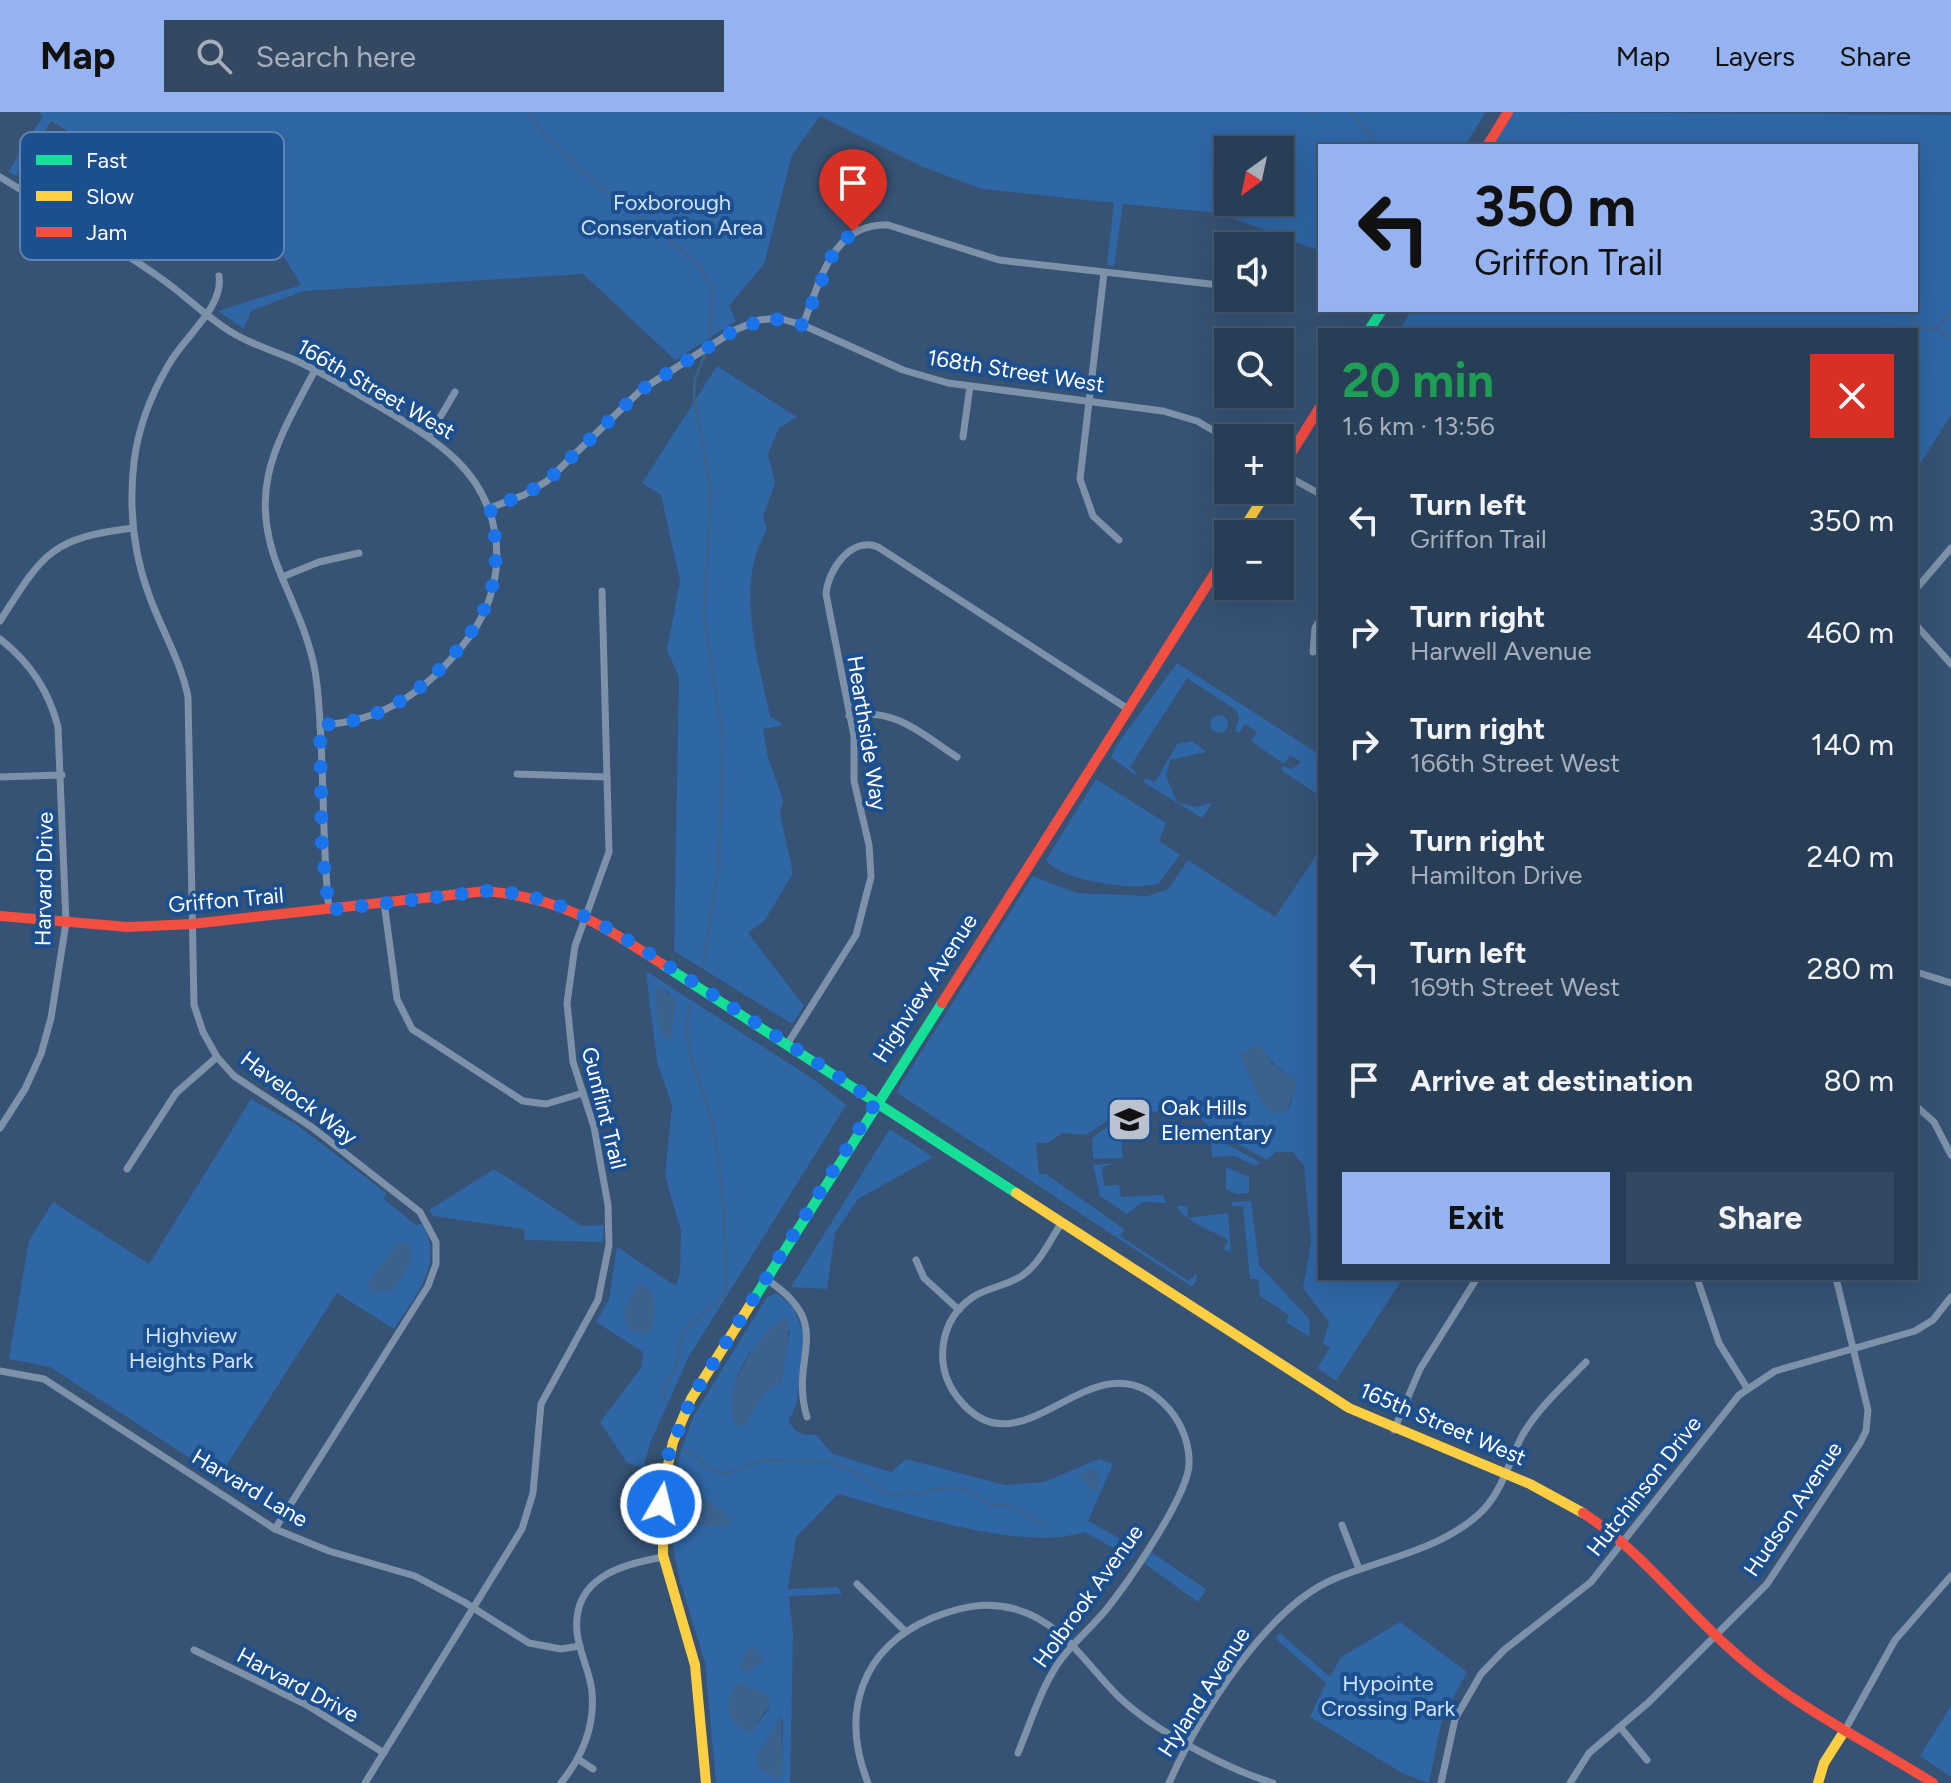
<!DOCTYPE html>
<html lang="en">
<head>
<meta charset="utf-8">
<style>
  body { margin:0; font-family:Figtree,sans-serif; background:#344961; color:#f1f3f6; height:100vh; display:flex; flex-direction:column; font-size:30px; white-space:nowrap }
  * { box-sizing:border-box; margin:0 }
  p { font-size:26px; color:#a5aeba }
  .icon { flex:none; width:44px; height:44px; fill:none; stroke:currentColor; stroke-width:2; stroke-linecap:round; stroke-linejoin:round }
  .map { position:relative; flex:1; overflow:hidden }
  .side { position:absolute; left:1318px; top:216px; width:600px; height:952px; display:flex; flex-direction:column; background:#283e57; border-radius:0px; box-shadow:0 8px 32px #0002,0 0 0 2px #44576d }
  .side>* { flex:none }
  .guide { position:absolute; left:1318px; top:32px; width:600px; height:168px; border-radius:0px; box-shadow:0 8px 32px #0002,0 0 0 2px #44576d; background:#95b2f1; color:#111; overflow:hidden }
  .needle { width:52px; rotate:213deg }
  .fabs { position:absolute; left:1214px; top:24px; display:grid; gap:16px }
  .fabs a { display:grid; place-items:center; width:80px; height:80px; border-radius:0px; background:#283e57; box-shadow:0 8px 32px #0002,0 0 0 2px #44576d; font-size:40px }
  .pin { position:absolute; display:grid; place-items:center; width:68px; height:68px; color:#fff; margin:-82px -34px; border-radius:50% 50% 50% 0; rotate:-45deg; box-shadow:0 0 8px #0007 }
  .pin .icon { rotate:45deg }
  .me { position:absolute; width:88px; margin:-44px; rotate:8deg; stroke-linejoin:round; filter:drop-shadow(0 0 6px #0008) }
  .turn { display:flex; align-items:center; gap:28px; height:168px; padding:0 24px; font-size:36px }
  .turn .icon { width:104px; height:104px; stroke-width:2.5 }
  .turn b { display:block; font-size:56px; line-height:68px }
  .round { display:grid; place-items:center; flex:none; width:84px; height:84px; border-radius:0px; background:#344961 }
  .headline { display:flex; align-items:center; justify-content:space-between; height:136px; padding:0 24px }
  h1 { font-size:48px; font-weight:700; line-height:60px; color:#1e9e55 }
  .action { display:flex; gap:16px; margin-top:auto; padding:16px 24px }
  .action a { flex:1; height:92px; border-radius:0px; background:#95b2f1; color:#111; font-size:32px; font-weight:700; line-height:92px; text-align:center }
  .action a+a { background:#344961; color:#f1f3f6 }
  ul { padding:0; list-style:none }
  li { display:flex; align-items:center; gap:24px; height:112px; padding:0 24px }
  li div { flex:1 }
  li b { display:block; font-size:30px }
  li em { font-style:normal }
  header { display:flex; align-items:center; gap:48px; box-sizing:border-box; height:112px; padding:0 40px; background:#95b2f1; color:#111 }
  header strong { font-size:38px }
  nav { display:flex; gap:44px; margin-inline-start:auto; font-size:28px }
  .search { width:560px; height:72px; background:#344961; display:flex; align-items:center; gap:20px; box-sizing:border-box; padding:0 28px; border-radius:0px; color:#a5aeba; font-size:30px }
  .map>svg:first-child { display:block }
</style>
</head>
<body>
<header>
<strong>Map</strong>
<div class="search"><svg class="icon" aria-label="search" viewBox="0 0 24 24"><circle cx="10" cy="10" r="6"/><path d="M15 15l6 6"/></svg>Search here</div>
<nav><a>Map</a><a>Layers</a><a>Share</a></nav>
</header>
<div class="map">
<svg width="1951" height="1671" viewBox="0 0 1951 1671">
  <rect width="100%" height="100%" fill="#365274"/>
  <g fill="#2f66a5" fill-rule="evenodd">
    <path d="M38,0H1486L1465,34H1320V139L1219,101L1123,92L1114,154L1107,153L1114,91L982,77L923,55L820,4L792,43L764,152L729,194L736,209L675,248L583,162L304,179L251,199L244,217L218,199L301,173L221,44L201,73L114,47L51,9L16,64L8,60L43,4ZM1228,38H1280V90H1228Z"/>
    <path d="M1508,0L1951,3V303L1916,358V218H1399L1412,198H1916V34H1487Z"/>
    <path d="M717,254L797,305L779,316L768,342L775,371L763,405L767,418C734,471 758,547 770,604L784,613L763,617L768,646L783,687L780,702L793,761L765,808L748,821L804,894L792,912L674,839L679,565L667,538L680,469L661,383L642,371Z"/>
    <path d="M1177,551L1320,643V684L1281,658L1283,654L1292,657L1301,650L1290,643L1284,652L1251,629L1257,620L1245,612L1239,621L1235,619L1239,606L1236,598L1187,566L1130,655L1136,660L1135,663L1111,645L1116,634Z"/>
    <circle cx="1219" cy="612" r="9"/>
    <path d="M1192,629L1206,640L1170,648L1166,664L1177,690L1195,695L1212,691L1202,706L1143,670L1146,666L1155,670L1177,632Z"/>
    <path d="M1096,667L1166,711L1159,729L1180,743L1159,771C1135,780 1062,769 1046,748Z"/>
    <path d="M1317,742L1320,1166H1403L1336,1269L1317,1256L1330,1236L1323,1231L1329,1210L1303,1176L1311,1129L1304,1054L1293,1040H1276L1266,1048L1215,1019L1187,996L1115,1004L1086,1023L1062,1021L1048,1031H1036L1039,1062H1046L1124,1117L1120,1124L1189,1169L1196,1162L1197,1167L1192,1175L896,980L1033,764L1076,781L1148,784L1168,777L1188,748L1275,805ZM1240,942L1267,943C1271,954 1299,965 1296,976C1295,982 1291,987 1290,994L1270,1000L1261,988Z"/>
    <path d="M646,859L816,969L846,993L688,1246L651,1329L643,1356L627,1351L600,1310L641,1256L643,1240L596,1210L609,1187L617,1135L676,1174L680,1161L681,1119L665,1064L672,993L657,950ZM661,875L670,881L671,925C659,908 655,898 657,877Z"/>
    <path d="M251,987L297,1013L386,1081L384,1087L416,1113L422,1112C446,1151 414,1185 394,1217L337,1181L219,1365L50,1255L9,1247L29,1128L53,1090L149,1152Z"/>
    <path d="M1151,1004L1152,1007L1132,1010L1133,1024L1121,1025L1123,1046L1093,1047L1092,1027C1110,1009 1127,1007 1151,1004Z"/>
    <path d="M890,1017L933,1045L858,1087L835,1121L827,1177L791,1175Z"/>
    <path d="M1217,1027L1260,1050L1256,1054L1235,1044L1212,1045L1211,1031Z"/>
    <path d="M1117,1051L1102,1055L1104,1074L1119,1073L1121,1085L1163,1083L1166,1091L1142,1090L1127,1102L1100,1084L1093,1053Z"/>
    <path d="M1226,1055L1249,1065V1081L1236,1082L1226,1077Z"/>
    <path d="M494,1057L582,1114L604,1113L603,1130L525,1128L524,1117L433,1104L429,1098Z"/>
    <path d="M1251,1089L1259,1153L1310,1208L1309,1225L1286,1210L1289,1203L1260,1184L1258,1167H1250L1243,1094H1232V1090Z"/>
    <path d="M1177,1094H1187L1188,1106L1228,1101L1231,1140L1223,1138L1228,1128C1212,1118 1184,1110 1177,1094Z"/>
    <path d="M777,1181L794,1196L804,1222L797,1290L789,1309C794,1320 803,1325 815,1322L833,1342L891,1360L906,1347L1005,1373L1044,1370L1099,1347L1113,1352L1088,1409L1137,1436L1132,1446L1084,1420C1023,1441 900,1399 838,1382L796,1425L788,1477L838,1475L842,1482L789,1484L793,1522L790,1671H716L705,1551L680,1469L672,1430V1380L681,1338L694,1303L767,1185ZM790,1218L781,1271L763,1282L744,1314L733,1307C729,1282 737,1254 755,1235C763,1227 780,1223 790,1218ZM770,1595L751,1621L734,1610ZM781,1604L783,1612L782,1663L757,1644Z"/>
    <path d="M1151,1440L1206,1477L1198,1490L1144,1451Z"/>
    <path d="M1400,1510L1467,1560L1442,1607L1429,1671L1402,1661L1310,1605L1326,1571L1275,1526L1280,1521L1330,1565L1341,1545Z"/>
    <path d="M1951,1594V1665L1920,1644Z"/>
  </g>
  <g fill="#3b618d">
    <path d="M661,875L676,888L671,926L667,928C654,916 656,892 657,876Z"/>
    <path d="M1254,933L1261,934L1270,950L1295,968L1297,975L1285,1001L1270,1000L1261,988L1240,942Z"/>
    <path d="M402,1130L409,1131C415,1149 403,1168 389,1180L374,1181L367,1172L396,1133Z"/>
    <path d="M639,1171L652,1179L655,1201L650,1220L642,1223L631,1219C617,1204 628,1186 639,1171Z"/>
    <path d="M782,1207H788V1233L781,1271L763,1282L744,1314H738C715,1285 757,1223 782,1207Z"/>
    <path d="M1089,1356L1097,1358L1100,1369L1095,1382L1079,1363Z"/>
    <path d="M694,1382L723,1398L731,1412L722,1415L696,1412L688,1395Z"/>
    <path d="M753,1533L764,1548L747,1561L740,1556L745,1540Z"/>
    <path d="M739,1571L764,1581L771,1588L752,1621C727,1617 721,1587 739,1571Z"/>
    <path d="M781,1604L783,1663L777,1667L758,1656L757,1644Z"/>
  </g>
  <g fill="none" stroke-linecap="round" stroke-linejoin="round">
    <g stroke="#3b618d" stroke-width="3">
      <path d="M528,0L546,25L585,62L697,151L712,177L710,226"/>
      <path d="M1304,0H1317"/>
      <path d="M1351,0L1378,34"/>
      <path d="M1902,198L1922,216L1937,217"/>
      <path d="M1937,217L1951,199"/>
      <path d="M1937,217L1951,227"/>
      <path d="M703,852L719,752L723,628L704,504L711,380L694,283L695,267L706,239"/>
      <path d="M665,1289L663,1277L676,1254L683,1219L723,1184L726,1176C726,1124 723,1066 713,1015C706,979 678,932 690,894"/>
      <path d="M684,1339L696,1343L705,1355L725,1362L764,1348L831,1350L855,1360L886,1381L899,1383L907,1378L917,1383C943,1373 968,1371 989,1393H1007L1045,1413"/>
    </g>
    <g stroke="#7d92a8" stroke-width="7">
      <path d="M0,65C53,98 108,129 159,165C184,182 205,204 231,220C252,233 275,239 297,249C327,263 354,280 382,296C435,328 484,356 495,421C501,457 492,494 470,524C431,576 385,610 320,613"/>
      <path d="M850,103L856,118"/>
      <path d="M1104,161L1080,367L1093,404L1119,428"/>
      <path d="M219,164C224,195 184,225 169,252C152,281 138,316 134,350C129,394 133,440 149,483C161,517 181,549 188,585L194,893L203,920L217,945L234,964L313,1016L420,1100L436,1130V1152L428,1174L275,1417"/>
      <path d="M1259,186L1265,189"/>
      <path d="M803,213C820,170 832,110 888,113L999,148L1228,174"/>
      <path d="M315,258C276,332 245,379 281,463C296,499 313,533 317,573C325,647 321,723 329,798"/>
      <path d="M429,324L455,280"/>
      <path d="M963,325L970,274"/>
      <path d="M1280,360L1320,382"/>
      <path d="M490,396L524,383L547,369L641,278L735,218L759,208L778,206L803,213L903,258L948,271L1163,299L1197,309L1228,327"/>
      <path d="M282,465L319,450L359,441"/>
      <path d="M1916,477L1951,436"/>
      <path d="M0,509C43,442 50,426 133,416"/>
      <path d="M1916,513L1951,552"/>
      <path d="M0,527C30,550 49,579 58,615L66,811L51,906L41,942L25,977L0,1016"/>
      <path d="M1313,540L1315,516L1320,508"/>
      <path d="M849,604C893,594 922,622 957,645"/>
      <path d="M517,662L607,665"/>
      <path d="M0,665L62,663"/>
      <path d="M384,790L397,887L412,917L523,989L546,992L583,981"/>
      <path d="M1916,860L1951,871"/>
      <path d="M788,931L856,823L871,765L869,733L854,669V624L826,482C828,458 851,424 878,435L1128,597"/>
      <path d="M1916,994L1934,1010L1951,1043"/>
      <path d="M127,1057L176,981L217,945"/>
      <path d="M916,1148L924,1166L959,1198"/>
      <path d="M1697,1166L1719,1231L1747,1276"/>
      <path d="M766,1167C838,1214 788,1243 807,1305"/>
      <path d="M0,1259L44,1267L275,1417L329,1439L415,1464L464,1490L529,1531L561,1537L580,1534"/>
      <path d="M1394,1318L1420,1257L1477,1166"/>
      <path d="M1342,1413L1359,1457"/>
      <path d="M857,1472L905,1519"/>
      <path d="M194,1538L307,1593L384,1641"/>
      <path d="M1620,1615L1647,1648"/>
      <path d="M1845,1618L1895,1528L1951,1464"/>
      <path d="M1018,1641C1030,1612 1040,1579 1057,1553C1070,1533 1090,1517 1105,1499C1127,1472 1187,1385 1189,1353C1190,1333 1182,1312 1169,1297C1095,1212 1024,1371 958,1286C933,1254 939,1208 973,1185C988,1175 1008,1174 1023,1163C1041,1150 1050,1128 1062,1110"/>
      <path d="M578,1647L593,1657"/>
      <path d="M365,1671L522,1417L533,1381L541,1292L598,1188L609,1133L608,1093L594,1015L573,950L567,891L575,834L609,740L602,479"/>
      <path d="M561,1671C582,1645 595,1614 592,1580C590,1559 579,1541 577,1520C572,1466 621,1452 664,1445"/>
      <path d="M868,1671C840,1601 861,1536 932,1506C960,1495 985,1489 1015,1497C1063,1510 1086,1553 1120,1586C1155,1619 1227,1657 1273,1671"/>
      <path d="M1169,1671C1198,1605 1267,1495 1334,1467C1382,1447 1439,1438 1478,1403C1502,1382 1508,1351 1522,1324C1538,1296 1563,1274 1586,1250"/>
      <path d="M1441,1671L1455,1607L1481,1562L1504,1538L1591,1470L1739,1283L1775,1259L1915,1219L1933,1208L1951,1185"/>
      <path d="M1570,1671L1589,1641L1649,1590L1767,1472L1860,1331L1866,1319L1868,1298L1836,1166"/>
    </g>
    <g stroke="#16e098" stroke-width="10">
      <path d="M1369,218L1382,198"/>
      <path d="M662,852L1016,1081"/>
      <path d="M752,1190L942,891"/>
    </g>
    <g stroke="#ffcf43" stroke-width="10">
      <path d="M1240,422L1268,378"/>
      <path d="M1016,1081L1349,1296L1530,1372L1583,1401"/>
      <path d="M706,1671L695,1553L663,1443V1375L673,1330L691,1287L752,1190"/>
      <path d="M1818,1671L1824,1651L1845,1618"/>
    </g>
    <g stroke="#f24e42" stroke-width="10">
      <path d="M1487,34L1508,0"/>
      <path d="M1280,359L1320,295"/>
      <path d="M0,804L128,815L192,812L486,779C564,787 598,811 662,852"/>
      <path d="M942,891L1228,440"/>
      <path d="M1583,1401C1645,1441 1688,1503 1744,1549C1801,1598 1870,1631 1933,1671"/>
    </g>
  </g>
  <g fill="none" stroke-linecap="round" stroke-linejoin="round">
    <path stroke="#1a73e8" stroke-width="14" stroke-dasharray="0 25.2" d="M661,1392L669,1342L691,1287L876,990C816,950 756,911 696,872C629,830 568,781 486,779L329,798L322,735L320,613C373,610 407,591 444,553C491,504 505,463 490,396L524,383L547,369L641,278L735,218L770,206L803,213L832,144L853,119"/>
  </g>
  <defs>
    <symbol id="school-square" viewBox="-11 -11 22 22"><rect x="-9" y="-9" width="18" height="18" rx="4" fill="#b9c2ce" stroke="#1b4f8f"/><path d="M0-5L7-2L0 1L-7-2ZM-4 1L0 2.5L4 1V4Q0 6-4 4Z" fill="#111"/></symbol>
  </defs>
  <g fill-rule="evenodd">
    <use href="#school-square" x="1104" y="982" width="51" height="51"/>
  </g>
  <g text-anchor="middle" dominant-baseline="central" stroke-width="8" stroke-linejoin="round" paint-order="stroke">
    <g font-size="22" fill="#cfe3fa" stroke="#1b4f8f">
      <text x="672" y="90">Foxborough<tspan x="672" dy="25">Conservation Area</tspan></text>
      <text x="191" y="1223">Highview<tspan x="191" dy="25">Heights Park</tspan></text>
      <text x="1388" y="1571">Hypointe<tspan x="1388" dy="25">Crossing Park</tspan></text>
    </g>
    <g font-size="22" fill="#fff" stroke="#1b4f8f">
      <text transform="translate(1016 259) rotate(9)">168th Street West</text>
      <text transform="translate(376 277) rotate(30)">166th Street West</text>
      <text transform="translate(867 621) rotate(81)">Hearthside Way</text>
      <text transform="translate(44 767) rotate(-89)">Harvard Drive</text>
      <text transform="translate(226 788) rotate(-5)">Griffon Trail</text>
      <text transform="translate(925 876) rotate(-57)">Highview Avenue</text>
      <text transform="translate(299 986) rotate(37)">Havelock Way</text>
      <text transform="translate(604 996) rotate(76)">Gunflint Trail</text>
      <text transform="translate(1443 1312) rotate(23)">165th Street West</text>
      <text transform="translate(1644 1374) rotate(-52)">Hutchinson Drive</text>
      <text transform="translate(250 1376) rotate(31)">Harvard Lane</text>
      <text transform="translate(1793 1397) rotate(-56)">Hudson Avenue</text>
      <text transform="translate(1088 1484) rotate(-54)">Holbrook Avenue</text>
      <text transform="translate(298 1573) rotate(28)">Harvard Drive</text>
      <text transform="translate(1204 1580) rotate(-57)">Hyland Avenue</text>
    </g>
    <g font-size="22" fill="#fff" stroke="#1b4f8f" text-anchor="start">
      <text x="1161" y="995">Oak Hills<tspan x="1161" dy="25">Elementary</tspan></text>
    </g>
  </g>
  <rect x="20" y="20" width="264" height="128" rx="12" fill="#1b4f8f" stroke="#5f84b1" stroke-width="2"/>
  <rect x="36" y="43" width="36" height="10" fill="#16e098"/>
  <rect x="36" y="79" width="36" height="10" fill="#ffcf43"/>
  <rect x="36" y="115" width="36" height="10" fill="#f24e42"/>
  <g font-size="22" fill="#fff">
    <text x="86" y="56">Fast</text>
    <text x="86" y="92">Slow</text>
    <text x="86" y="128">Jam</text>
  </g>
</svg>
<div class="fabs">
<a><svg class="needle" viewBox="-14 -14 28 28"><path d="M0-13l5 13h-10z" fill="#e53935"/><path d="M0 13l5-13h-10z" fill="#a5aeba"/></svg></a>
<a><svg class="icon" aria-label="sound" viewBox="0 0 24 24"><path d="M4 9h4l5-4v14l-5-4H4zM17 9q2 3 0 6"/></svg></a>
<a><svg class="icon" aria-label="search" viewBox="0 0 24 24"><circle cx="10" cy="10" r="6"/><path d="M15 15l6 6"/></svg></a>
<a>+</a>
<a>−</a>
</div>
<div class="pin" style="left:853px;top:119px;background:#d93025"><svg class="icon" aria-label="arrive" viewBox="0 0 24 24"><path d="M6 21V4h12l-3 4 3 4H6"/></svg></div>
<svg class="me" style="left:661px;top:1392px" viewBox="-20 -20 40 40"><circle r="17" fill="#1a73e8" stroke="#fff" stroke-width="3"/><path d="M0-11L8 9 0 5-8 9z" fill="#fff"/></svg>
<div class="guide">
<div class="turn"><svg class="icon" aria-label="left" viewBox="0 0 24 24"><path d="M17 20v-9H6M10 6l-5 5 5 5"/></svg><div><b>350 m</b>Griffon Trail</div></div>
</div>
<section class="side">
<div class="headline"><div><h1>20 min</h1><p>1.6 km · 13:56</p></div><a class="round" style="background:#d93025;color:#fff"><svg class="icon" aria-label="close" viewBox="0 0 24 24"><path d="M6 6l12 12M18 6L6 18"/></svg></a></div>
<ul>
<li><svg class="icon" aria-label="left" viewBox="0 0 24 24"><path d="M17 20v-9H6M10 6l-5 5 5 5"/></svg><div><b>Turn left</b><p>Griffon Trail</p></div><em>350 m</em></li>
<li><svg class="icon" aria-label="right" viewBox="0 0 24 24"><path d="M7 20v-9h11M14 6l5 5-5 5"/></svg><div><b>Turn right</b><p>Harwell Avenue</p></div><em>460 m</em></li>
<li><svg class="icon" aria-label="right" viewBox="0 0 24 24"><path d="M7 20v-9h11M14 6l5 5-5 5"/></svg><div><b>Turn right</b><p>166th Street West</p></div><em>140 m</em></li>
<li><svg class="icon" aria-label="right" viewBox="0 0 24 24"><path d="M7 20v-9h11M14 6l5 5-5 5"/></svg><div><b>Turn right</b><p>Hamilton Drive</p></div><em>240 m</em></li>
<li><svg class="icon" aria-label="left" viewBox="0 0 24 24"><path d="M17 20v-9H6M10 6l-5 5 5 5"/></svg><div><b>Turn left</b><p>169th Street West</p></div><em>280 m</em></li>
<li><svg class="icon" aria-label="arrive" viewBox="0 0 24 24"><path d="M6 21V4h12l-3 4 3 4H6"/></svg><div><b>Arrive at destination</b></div><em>80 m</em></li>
</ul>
<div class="action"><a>Exit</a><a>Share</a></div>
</section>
</div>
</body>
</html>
